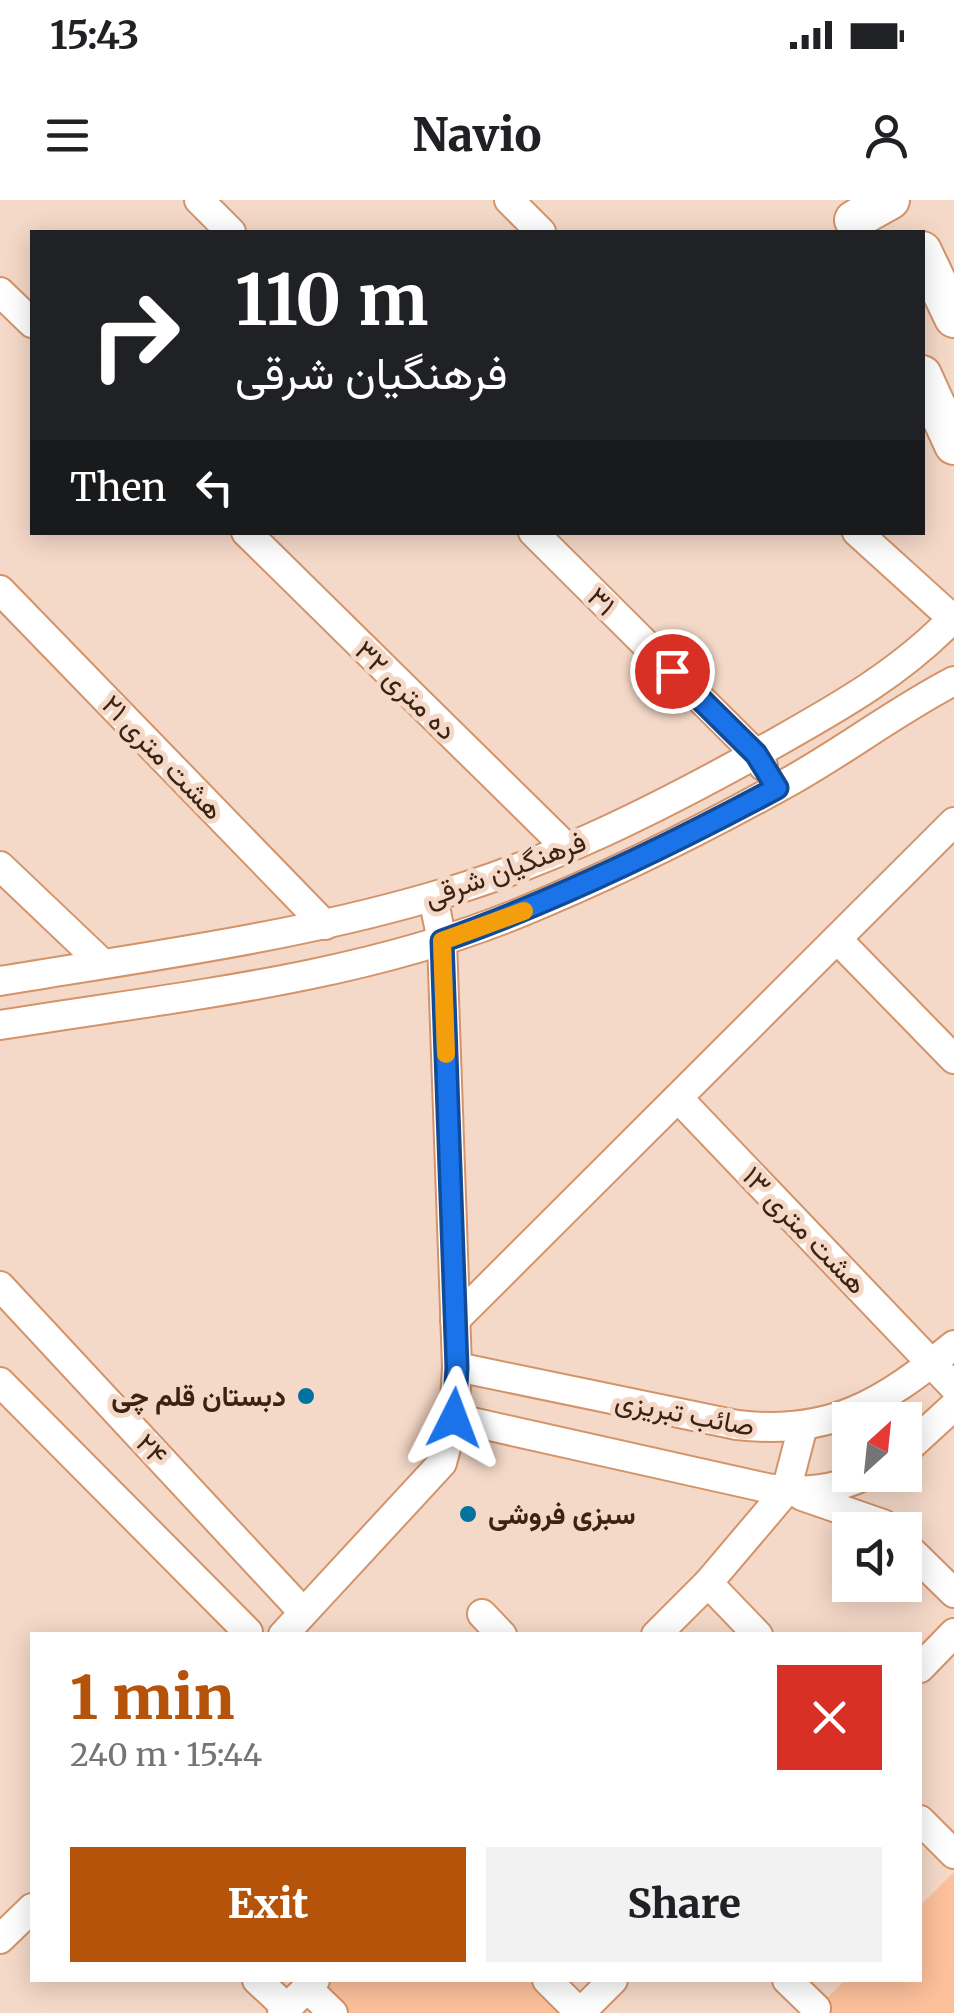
<!DOCTYPE html>
<html lang="en">
<head>
<meta charset="utf-8">
<style>
  body { margin:0; font-family:Merriweather,Vazirmatn,serif; background:#f2f2f2; color:#202124; height:100vh; display:flex; flex-direction:column; font-size:38px; white-space:nowrap }
  * { box-sizing:border-box; margin:0 }
  p { font-size:32px; color:#757577 }
  .icon { flex:none; width:55px; height:55px; fill:none; stroke:currentColor; stroke-width:2; stroke-linecap:round; stroke-linejoin:round }
  .map { position:relative; flex:1; overflow:hidden }
  .sheet { position:absolute; left:30px; top:1432px; width:892px; height:350px; display:flex; flex-direction:column; background:#fff; border-radius:0px; box-shadow:0 5px 25px #0003 }
  .sheet>* { flex:none }
  .banner { position:absolute; left:30px; top:30px; width:895px; height:305px; border-radius:0px; box-shadow:0 5px 25px #0003; background:#202124; color:#fff; overflow:hidden }
  .needle { width:65px; rotate:27deg }
  .fabs { position:absolute; left:832px; top:1202px; display:grid; gap:20px }
  .fabs a { display:grid; place-items:center; width:90px; height:90px; border-radius:0px; background:#fff; box-shadow:0 5px 25px #0003; font-size:50px }
  .pin { position:absolute; display:grid; place-items:center; width:85px; height:85px; color:#fff; margin:-42px; border:5px solid #fff; border-radius:50%; box-shadow:0 2px 10px #0007 }
  .me { position:absolute; width:110px; margin:-55px; rotate:3deg; stroke-linejoin:round; filter:drop-shadow(0 0 8px #0008) }
  .turn { display:flex; align-items:center; gap:35px; height:210px; padding:0 40px; font-size:45px }
  .turn .icon { width:130px; height:130px; stroke-width:2.5 }
  .turn b { display:block; font-size:70px; line-height:85px }
  .then { display:flex; align-items:center; height:95px; padding:0 40px; background:#0003; gap:20px; font-size:38px }
  .round { display:grid; place-items:center; flex:none; width:105px; height:105px; border-radius:0px; background:#f2f2f2 }
  .summary { display:flex; align-items:center; justify-content:space-between; height:170px; padding:0 40px }
  h1 { font-size:60px; font-weight:800; line-height:75px; color:#b45309 }
  .button { display:flex; gap:20px; margin-top:auto; padding:20px 40px }
  .button a { flex:1; height:115px; border-radius:0px; background:#b45309; color:#fff; font-size:40px; font-weight:800; line-height:115px; text-align:center }
  .button a+a { background:#f2f2f2; color:#202124 }
  .status { display:flex; justify-content:space-between; align-items:center; height:70px; padding:0 50px; background:#fff; direction:ltr }
  .status svg { height:28px; fill:currentColor }
  header { display:flex; justify-content:space-between; align-items:center; height:130px; padding:0 40px; background:#fff; font-size:45px; font-weight:800 }
  .map>svg:first-child { display:block }
</style>
</head>
<body>
<div class="status"><b>15:43</b><svg viewBox="0 0 49 12"><path d="M0 12V9h3v3zM5 12V6h3v6zM10 12V3h3v9zM15 12V0h3v12zM26 1h20v11H26zM47 4h2v5h-2z"/></svg></div>
<header><svg class="icon" aria-label="menu" viewBox="0 0 24 24"><path d="M4 6h16M4 12h16M4 18h16"/></svg>Navio<svg class="icon" aria-label="person" viewBox="0 0 24 24"><circle cx="12" cy="8" r="4"/><path d="M4 21q1-7 8-7t8 7"/></svg></header>
<div class="map">
<svg width="954" height="1813" viewBox="0 0 954 1813">
  <rect width="100%" height="100%" fill="#f5d9c8"/>
  <g fill="#fcc09b">
    <path d="M954,1672V1813H812L845,1780H920V1706Z"/>
    <path d="M314,1780H547L568,1801L558,1813H317Z"/>
  </g>
  <g fill="none" stroke-linecap="round" stroke-linejoin="round">
    <defs>
      <g id="minor">
        <path d="M199,0L231,32"/>
        <path d="M509,0L541,32"/>
        <path d="M0,92L32,123"/>
        <path d="M246,332L567,648"/>
        <path d="M533,332L756,554L763,566"/>
        <path d="M857,332L954,420"/>
        <path d="M0,390L325,725"/>
        <path d="M0,666L103,764"/>
        <path d="M837,739L954,859"/>
        <path d="M0,781C144,757 290,738 431,697C548,664 657,609 763,550C832,511 899,475 954,417"/>
        <path d="M0,825C173,797 355,780 519,713C612,675 704,629 792,580C847,549 898,510 954,481"/>
        <path d="M678,898L954,1187"/>
        <path d="M0,1086L303,1412"/>
        <path d="M455,1120L954,622"/>
        <path d="M457,1167L737,1225C831,1236 883,1203 954,1145"/>
        <path d="M0,1182L248,1432"/>
        <path d="M454,1218L767,1288C803,1293 833,1291 866,1275"/>
        <path d="M905,1251L954,1206"/>
        <path d="M802,1296L883,1324L890,1330"/>
        <path d="M905,1345L954,1393"/>
        <path d="M708,1383L758,1435"/>
        <path d="M482,1414L502,1435"/>
        <path d="M283,1435L442,1263L454,1218L457,1167L442,741L433,697"/>
        <path d="M656,1435L708,1383L786,1291L803,1226"/>
        <path d="M920,1468L954,1433"/>
        <path d="M920,1620L954,1654"/>
        <path d="M0,1739L32,1708"/>
        <path d="M257,1780L287,1808"/>
        <path d="M547,1780L580,1813L613,1780"/>
        <path d="M787,1780L816,1808"/>
        <path d="M307,1788L333,1813"/>
        <path d="M282,1813L315,1780"/>
      </g>
      <g id="major">
        <path d="M854,20L890,0"/>
        <path d="M922,51L954,118"/>
        <path d="M922,175L954,245"/>
      </g>
    </defs>
    <use href="#minor" stroke="#d49369" stroke-width="32"/>
    <use href="#major" stroke="#d49369" stroke-width="42"/>
    <use href="#minor" stroke="#fff" stroke-width="28"/>
    <use href="#major" stroke="#fff" stroke-width="38"/>
  </g>
  <g fill="none" stroke-linecap="round" stroke-linejoin="round">
    <defs>
      <path id="route" d="M454,1218L457,1168L442,741C558,700 669,646 777,588L756,554L672,471"/>
    </defs>
    <use href="#route" stroke="#114b97" stroke-width="25"/>
    <use href="#route" stroke="#1a73e8" stroke-width="18"/>
    <path stroke="#f59e0b" stroke-width="18" d="M446,854L442,741L524,711"/>
  </g>
  <g fill="#02739e" stroke="#f5d9c8" stroke-width="4">
    <circle cx="306" cy="1196" r="10"/>
    <circle cx="468" cy="1314" r="10"/>
  </g>
  <g text-anchor="middle" dominant-baseline="central" stroke-width="10" stroke-linejoin="round" paint-order="stroke">
    <g font-size="28" fill="#3c2211" stroke="#f5d9c8">
      <text transform="translate(602 401) rotate(45)">۳۱</text>
      <text transform="translate(406 490) rotate(44)">ده متری ۳۲</text>
      <text transform="translate(163 557) rotate(46)">هشت متری ۲۱</text>
      <text transform="translate(505 669) rotate(-20)">فرهنگیان شرقی</text>
      <text transform="translate(805 1030) rotate(46)">هشت متری ۱۳</text>
      <text transform="translate(685 1213) rotate(11)">صائب تبریزی</text>
      <text transform="translate(152 1249) rotate(47)">۲۴</text>
    </g>
    <g font-size="28" font-weight="bold" fill="#3c2211" stroke="#f5d9c8" text-anchor="end">
      <text x="286" y="1196">دبستان قلم چی</text>
      <text x="488" y="1314" text-anchor="start">سبزی فروشی</text>
    </g>
  </g>
</svg>
<div class="fabs">
<a><svg class="needle" viewBox="-14 -14 28 28"><path d="M0-13l5 13h-10z" fill="#e53935"/><path d="M0 13l5-13h-10z" fill="#757577"/></svg></a>
<a><svg class="icon" aria-label="sound" viewBox="0 0 24 24"><path d="M4 9h4l5-4v14l-5-4H4zM17 9q2 3 0 6"/></svg></a>
</div>
<div class="pin" style="left:672px;top:471px;background:#d93025"><svg class="icon" aria-label="arrive" viewBox="0 0 24 24"><path d="M6 21V4h12l-3 4 3 4H6"/></svg></div>
<svg class="me" style="left:454px;top:1218px" viewBox="-20 -20 40 40"><path d="M0-17L14 15 0 8-14 15z" fill="#1a73e8" stroke="#fff" stroke-width="4"/></svg>
<div class="banner">
<div class="turn"><svg class="icon" aria-label="right" viewBox="0 0 24 24"><path d="M7 20v-9h11M14 6l5 5-5 5"/></svg><div><b>110 m</b>فرهنگیان شرقی</div></div>
<div class="then">Then<svg class="icon" aria-label="left" viewBox="0 0 24 24"><path d="M17 20v-9H6M10 6l-5 5 5 5"/></svg></div>
</div>
<section class="sheet">
<div class="summary"><div><h1>1 min</h1><p>240 m · 15:44</p></div><a class="round" style="background:#d93025;color:#fff"><svg class="icon" aria-label="close" viewBox="0 0 24 24"><path d="M6 6l12 12M18 6L6 18"/></svg></a></div>
<div class="button"><a>Exit</a><a>Share</a></div>
</section>
</div>
</body>
</html>
